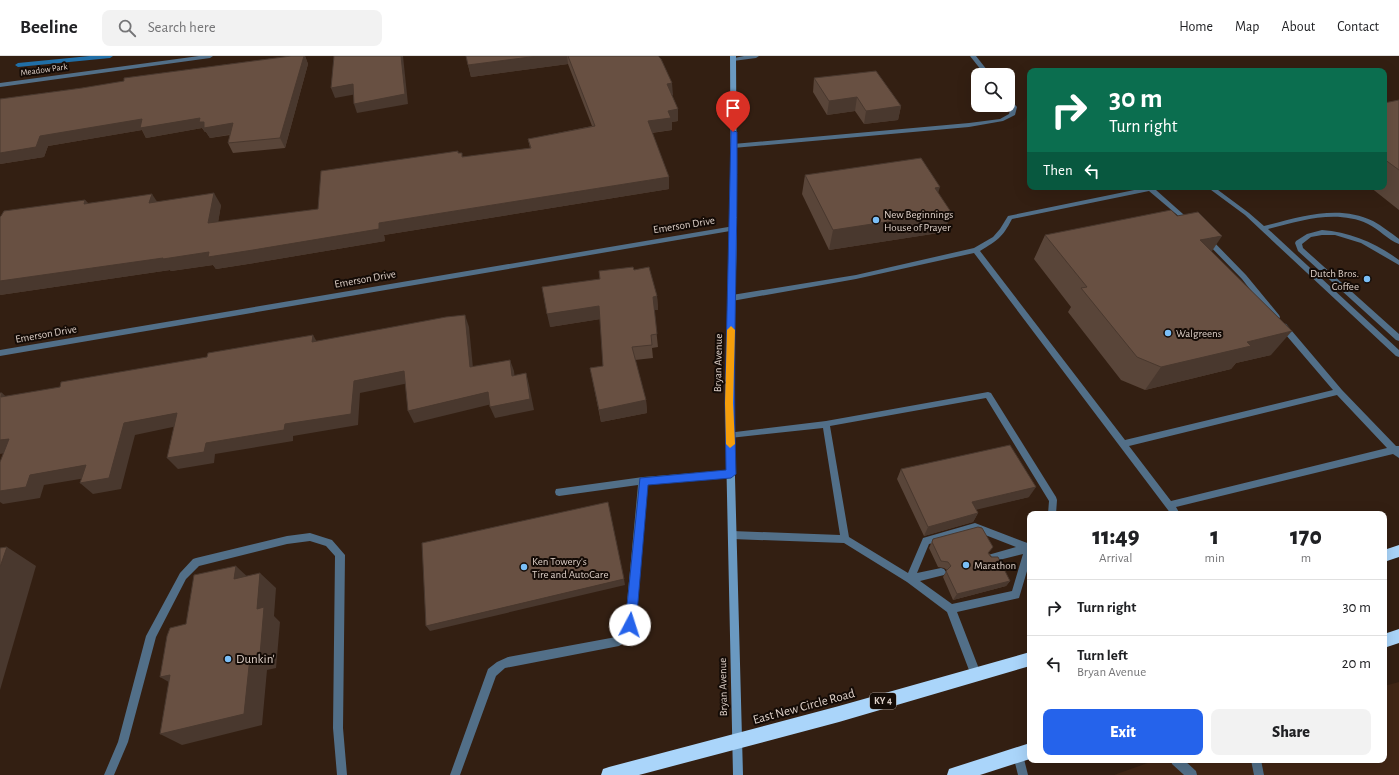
<!DOCTYPE html>
<html lang="en">
<head>
<meta charset="utf-8">
<style>
  body { margin:0; font-family:"Alegreya Sans",sans-serif; background:#f2f2f2; color:#202124; height:100vh; display:flex; flex-direction:column; font-size:15px; white-space:nowrap }
  * { box-sizing:border-box; margin:0 }
  p { font-size:13px; color:#757577 }
  .icon { flex:none; width:22px; height:22px; fill:none; stroke:currentColor; stroke-width:2; stroke-linecap:round; stroke-linejoin:round }
  .map { position:relative; flex:1; overflow:hidden }
  .drawer { position:absolute; left:1027px; top:455px; width:360px; height:252px; display:flex; flex-direction:column; background:#fff; border-radius:8px; box-shadow:0 4px 16px #0002 }
  .drawer>* { flex:none }
  .banner { position:absolute; left:1027px; top:12px; width:360px; height:122px; border-radius:8px; box-shadow:0 4px 16px #0002; background:#0b6e4f; color:#fff; overflow:hidden }
  .fabs { position:absolute; left:971px; top:12px; display:grid; gap:8px }
  .fabs a { display:grid; place-items:center; width:44px; height:44px; border-radius:8px; background:#fff; box-shadow:0 4px 16px #0002; font-size:20px }
  .pin { position:absolute; display:grid; place-items:center; width:34px; height:34px; color:#fff; margin:-41px -17px; border-radius:50% 50% 50% 0; rotate:-45deg; box-shadow:0 0 4px #0007 }
  .pin .icon { rotate:45deg }
  .me { position:absolute; width:44px; margin:-22px; rotate:5deg; stroke-linejoin:round; filter:drop-shadow(0 0 3px #0008) }
  .turn { display:flex; align-items:center; gap:14px; height:84px; padding:0 16px; font-size:18px }
  .turn .icon { width:52px; height:52px; stroke-width:2.5 }
  .turn b { display:block; font-size:28px; line-height:34px }
  .then { display:flex; align-items:center; height:38px; padding:0 16px; background:#0003; gap:8px; font-size:15px }
  .eta { display:flex; justify-content:space-evenly; align-items:center; height:68px; text-align:center }
  .eta b { font-size:24px; font-weight:800; line-height:28px }
  .cta { display:flex; gap:8px; margin-top:auto; padding:8px 16px }
  .cta a { flex:1; height:46px; border-radius:8px; background:#2563eb; color:#fff; font-size:16px; font-weight:800; line-height:46px; text-align:center }
  .cta a+a { background:#f2f2f2; color:#202124 }
  ul { padding:0; list-style:none }
  li { display:flex; align-items:center; gap:12px; height:56px; padding:0 16px; border-top:1px solid #e0e0e0 }
  li div { flex:1 }
  li b { display:block; font-size:15px }
  li em { font-style:normal }
  header { display:flex; align-items:center; gap:24px; box-sizing:border-box; height:56px; padding:0 20px; background:#fff; border-bottom:1px solid #e0e0e0 }
  header strong { font-size:19px }
  nav { display:flex; gap:22px; margin-inline-start:auto; font-size:14px }
  .search { width:280px; height:36px; background:#f2f2f2; display:flex; align-items:center; gap:10px; box-sizing:border-box; padding:0 14px; border-radius:8px; color:#757577; font-size:15px }
  .map>svg:first-child { display:block }
</style>
</head>
<body>
<header>
<strong>Beeline</strong>
<div class="search"><svg class="icon" aria-label="search" viewBox="0 0 24 24"><circle cx="10" cy="10" r="6"/><path d="M15 15l6 6"/></svg>Search here</div>
<nav><a>Home</a><a>Map</a><a>About</a><a>Contact</a></nav>
</header>
<div class="map">
<svg width="1399" height="719" viewBox="0 0 1399 719">
  <rect width="100%" height="100%" fill="#331f12"/>
  <path fill="#412615" d="M1399,626V719H1114L1156,704H1384V630Z"/>
  <g fill="none" stroke-linecap="round" stroke-linejoin="round">
    <path fill="#216fa7" fill-rule="evenodd" d="M90,0H113L110,2L18,11L15,9L18,7Z"/>
    <g fill="#526f88" fill-rule="evenodd">
      <path d="M744,0H759L756,2L733,5L730,3Z"/>
      <path d="M970,0H976L991,19H985Z"/>
      <path d="M1008,42L1010,43L1017,51L1015,59L1003,65L969,71L733,92L730,90L733,88L969,67L1000,63L1009,58L1011,51L1008,47Z"/>
      <path d="M1149,131H1162L1156,134L1192,166V168H1188L1149,135L1012,163C1002,182 998,184 980,195L1125,384L1333,334L1280,272L1279,270L1283,267L1286,268L1342,334L1396,390H1399V402L1393,398L1176,451L1180,458H1171L974,197L856,223L732,245L728,242L732,239L856,219L974,192L993,181L1000,173L1008,160ZM1337,339L1387,392L1171,445L1129,390Z"/>
      <path d="M1207,131H1214L1249,157L1264,170C1300,161 1338,148 1373,165C1382,170 1391,177 1399,183V188C1388,184 1379,173 1368,168C1336,153 1300,165 1268,173L1399,294V301L1396,300L1261,174L1245,159Z"/>
      <path d="M1322,174C1350,176 1376,187 1399,204V209L1361,187L1335,179H1322L1311,181L1302,188L1303,192L1399,278V285L1396,284L1298,195L1295,187L1296,185L1307,178Z"/>
      <path d="M1205,181H1209L1246,219L1279,259L1280,261L1279,263H1273L1242,223L1205,185Z"/>
      <path d="M988,336L991,337L1056,441L1057,444L1056,458H1048L1049,445L986,342L830,370L849,481L908,517L923,482L975,467L1030,488V505L1019,542L957,556L981,618L980,622L976,623L972,622L947,556L907,526L844,487L732,483L729,482L728,479L729,476L732,475L840,479L823,372L730,382L727,381L726,379L727,377L826,365ZM975,475L1016,491L988,499L986,502L988,505L991,506L1023,498L1012,535L952,548L920,525L944,519L946,516L944,513L941,512L917,517L929,488Z"/>
      <path d="M731,414L734,415L735,418L734,421L731,422L647,428L635,569C632,576 626,587 619,590L505,612L496,620L460,719H450L488,613L497,606L508,601L616,581L625,568L638,429L559,440L556,439L555,436L556,433L643,421Z"/>
      <path d="M310,477L332,484L345,499L343,672L347,719H337L333,672L335,500L326,490L310,485L287,488L199,510L186,523L156,581L128,686L114,719H104L118,686L146,580L180,517L193,503L196,502L287,480Z"/>
      <path d="M1018,694L1022,695L1028,719H1018L1013,699L1014,695Z"/>
      <path d="M1171,704H1184L1196,715L1197,719H1184L1172,708Z"/>
      <path d="M1251,704H1261L1264,719H1254Z"/>
    </g>
    <g fill="#526f88" fill-rule="evenodd">
      <path d="M199,0H213L210,2L0,31V27Z"/>
      <path d="M734,170L737,172L736,174L0,300V294Z"/>
    </g>
    <path fill="#6a99c1" fill-rule="evenodd" d="M730,0H736L737,172L733,347L743,719H733L725,347L731,172Z"/>
    <g fill="#aad5fa" fill-rule="evenodd">
      <path d="M1399,489V501L1384,506V494Z"/>
      <path d="M1399,573V587L1384,592V578Z"/>
      <path d="M1030,596V610L839,666L639,719H601L603,713L609,711L839,650Z"/>
      <path d="M1030,687V703L980,719H947L949,713L955,711Z"/>
    </g>
  </g>
  <g fill="#594539">
    <path d="M291,0H305L308,8L285,92L233,97L228,87L230,79L210,82L206,76H205L202,72L146,82L142,74L48,90L44,101L0,108V43L82,32Z"/>
    <path d="M466,0H658L673,39H672L678,65L672,66V74L652,77L669,121V133L384,179L385,185L260,206L216,213L213,209L171,215L170,214L0,239L85,144L88,147L157,146L221,149L218,166L318,153L459,97L463,101L530,92L528,83L592,70L568,8L471,21Z"/>
    <path d="M814,22L901,50L898,64L864,68L855,55L827,59L813,36Z"/>
    <path d="M1399,44V154L1370,131H1384V47Z"/>
    <path d="M805,119L938,136L945,176L829,194L802,138Z"/>
    <path d="M1045,179L1211,195L1271,299L1236,307L1231,313L1145,334L1121,324L1068,256L1071,251L1034,203Z"/>
    <path d="M634,214L657,240L658,254H654L658,291L652,292L653,302L635,304L646,344L647,357L601,366L590,312L603,310L600,263L550,271L600,223L599,215Z"/>
    <path d="M901,413L1029,441L976,453L978,457L973,466L924,480L897,423Z"/>
    <path d="M933,483L989,497L1010,525L1006,530L953,544L943,521L947,514L944,512L938,511L929,492Z"/>
  </g>
  <g fill="#49382e">
    <path d="M304,0H305L308,8L285,92L280,82Z"/>
    <path d="M401,0H403L408,48L357,57L354,48Z"/>
    <path d="M538,0H567L568,8L471,21L468,9Z"/>
    <path d="M672,27L673,39L667,40V28Z"/>
    <path d="M353,28L357,38L335,42L331,32Z"/>
    <path d="M857,41L855,55L827,59L829,45Z"/>
    <path d="M901,50L898,64L864,68L866,55Z"/>
    <path d="M678,53V65L672,66V74L649,77L648,65L668,55Z"/>
    <path d="M200,62L204,66L233,67L238,77L210,82L206,76H205L202,72L146,82L142,74L48,90L44,101L0,108V97L40,80L142,63Z"/>
    <path d="M669,121V133L384,179L385,185L260,206L216,213L213,209L171,215L170,214L0,239V225L379,167Z"/>
    <path d="M940,131L934,150L935,132Z"/>
    <path d="M214,137L221,149L216,179L208,167Z"/>
    <path d="M152,138L160,150L149,147Z"/>
    <path d="M85,144L95,156L84,148Z"/>
    <path d="M951,156L945,176L829,194L833,174Z"/>
    <path d="M1222,180L1206,204L1200,184Z"/>
    <path d="M657,240L658,254H654L653,241Z"/>
    <path d="M599,250L601,263L550,271L547,258Z"/>
    <path d="M465,259L469,271L474,322L470,311Z"/>
    <path d="M1292,275L1271,299L1236,307L1231,313L1145,334L1161,311L1247,286Z"/>
    <path d="M313,279L320,291L312,286Z"/>
    <path d="M510,304L514,315L516,332L512,320Z"/>
    <path d="M404,315L409,327L360,337L358,369L293,380V385L215,398L214,407L178,413L167,402L206,387L285,368L354,325Z"/>
    <path d="M526,317L529,329L534,354L495,362L490,351Z"/>
    <path d="M488,336L492,348L414,367L408,355Z"/>
    <path d="M2,337L16,349L1,341Z"/>
    <path d="M646,344L647,357L601,366L599,354Z"/>
    <path d="M177,357L187,368L135,379L121,433L93,438L80,427L124,367Z"/>
    <path d="M9,383L23,394L0,398V384Z"/>
    <path d="M86,409L98,420L44,429L40,442L3,448L0,446V435L30,419Z"/>
    <path d="M1036,431L1029,441L967,456L972,446Z"/>
    <path d="M978,457L973,466L924,480L928,471Z"/>
    <path d="M7,491L36,510L0,634V511Z"/>
    <path d="M236,510L252,525L234,523Z"/>
    <path d="M260,517L276,532L274,560L280,566L276,612L267,614L262,669L182,689L160,678L250,601L257,553Z"/>
    <path d="M624,523L625,529L430,575L426,570Z"/>
    <path d="M1010,525L1006,530L953,544L957,538Z"/>
    <path d="M170,619L181,633L160,621Z"/>
  </g>
  <g fill="#685042" stroke="#49382e">
    <path d="M291,0H304L280,82L228,87L233,67L204,72V66H199L200,62L140,72L142,63L40,80L36,91L0,97V43L82,32L124,25V22Z"/>
    <path d="M334,0H401L405,38L354,48L353,28L331,32Z"/>
    <path d="M466,0H538L468,9Z"/>
    <path d="M568,0H658L661,3L672,27L667,28L678,53L668,55L671,62L648,65L669,121L379,167V173L253,194L208,201L209,196L163,203V202L0,225V161L1,160L4,155L85,144L84,148L152,138L149,147L214,137L208,167L318,153L321,115L458,95V97H462V101L531,92L528,83L595,70Z"/>
    <path d="M876,15L901,50L866,55L857,41L829,45L814,22Z"/>
    <path d="M1399,44V114L1384,103V47Z"/>
    <path d="M921,102L940,131L935,132L951,156L833,174L805,119Z"/>
    <path d="M1171,154L1177,160L1198,156L1222,180L1200,184L1292,275L1247,286L1251,290L1161,311L1137,301L1081,232L1087,231L1045,179Z"/>
    <path d="M633,211L634,214L649,211L657,240L653,241L657,278L651,279L652,289L632,291L646,344L599,354L590,312L603,310L599,250L547,258L542,231L600,223L599,215Z"/>
    <path d="M465,259L470,311L510,304L512,320L526,317L530,343L490,351L488,336L408,355L404,315L354,325L351,358L285,368L284,374L206,387L204,396L167,402L177,357L124,367L109,422L80,427L86,409L30,419L26,431L0,435V406L9,383L0,384V337H2L1,341L60,331L61,326L207,301L208,297L313,279L312,286L446,261Z"/>
    <path d="M1010,389L1036,431L972,446L978,457L928,471L901,413Z"/>
    <path d="M608,446L624,523L426,570L422,487Z"/>
    <path d="M978,471L982,472L993,491L988,497L991,501H998L1010,525L957,538L946,515L951,510L948,506L941,505L932,486L933,483Z"/>
    <path d="M7,491L0,511V492Z"/>
    <path d="M236,510L234,523L260,517L257,553L264,551L260,599L250,601L244,658L160,678L170,619L160,621L167,580L170,572L186,568L194,519Z"/>
  </g>
  <path fill="#2563eb" stroke="#184099" d="M731,74L737,76C738,190 732,304 736,418L731,422L648,429L636,569L634,572L630,574L626,572L625,569L640,422L726,414L725,347Z"/>
  <path fill="#f59e0b" d="M731,270L735,274L733,347L735,388L730,392L726,388L725,347L727,274Z"/>
  <g fill="#7abff8" stroke="#140b06" stroke-width="1.5">
    <circle cx="876" cy="164" r="4"/>
    <circle cx="1367" cy="223" r="4"/>
    <circle cx="1168" cy="277" r="4"/>
    <circle cx="966" cy="509" r="4"/>
    <circle cx="524" cy="511" r="4"/>
    <circle cx="228" cy="603" r="4"/>
  </g>
  <g text-anchor="middle" dominant-baseline="central" stroke-width="4" stroke-linejoin="round" paint-order="stroke">
    <g font-size="9" fill="#ded0c8" stroke="#140b06">
      <text transform="translate(44 14) rotate(-8)">Meadow Park</text>
    </g>
    <rect fill="#140b06" stroke="#a1958e" stroke-width="1" x="870" y="637" width="26" height="16" rx="3"/>
    <g font-size="10" font-weight="bold" fill="#ded0c8">
      <text x="883" y="645">KY 4</text>
    </g>
    <g font-size="11" fill="#ded0c8" stroke="#140b06" text-anchor="start">
      <text x="884" y="158">New Beginnings<tspan x="884" dy="13">House of Prayer</tspan></text>
      <text x="1359" y="217" text-anchor="end">Dutch Bros.<tspan x="1359" dy="13">Coffee</tspan></text>
      <text x="1176" y="277">Walgreens</text>
      <text x="532" y="505">Ken Towery's<tspan x="532" dy="13">Tire and AutoCare</tspan></text>
      <text x="974" y="509">Marathon</text>
    </g>
    <g font-size="11" fill="#ded0c8" stroke="#140b06">
      <text transform="translate(684 169) rotate(-9)">Emerson Drive</text>
      <text transform="translate(365 223) rotate(-10)">Emerson Drive</text>
      <text transform="translate(46 278) rotate(-10)">Emerson Drive</text>
      <text transform="translate(718 307) rotate(-89)">Bryan Avenue</text>
      <text transform="translate(723 631) rotate(-91)">Bryan Avenue</text>
    </g>
    <g font-size="13" fill="#ded0c8" stroke="#140b06" text-anchor="start">
      <text x="236" y="603">Dunkin'</text>
    </g>
    <g font-size="13" fill="#ded0c8" stroke="#140b06">
      <text transform="translate(804 651) rotate(-15)">East New Circle Road</text>
    </g>
  </g>
</svg>
<div class="fabs">
<a><svg class="icon" aria-label="search" viewBox="0 0 24 24"><circle cx="10" cy="10" r="6"/><path d="M15 15l6 6"/></svg></a>
</div>
<div class="pin" style="left:733px;top:76px;background:#d93025"><svg class="icon" aria-label="arrive" viewBox="0 0 24 24"><path d="M6 21V4h12l-3 4 3 4H6"/></svg></div>
<svg class="me" style="left:630px;top:569px" viewBox="-20 -20 40 40"><circle r="19" fill="#fff"/><path d="M0-13L10 11 0 6-10 11z" fill="#2563eb"/></svg>
<div class="banner">
<div class="turn"><svg class="icon" aria-label="right" viewBox="0 0 24 24"><path d="M7 20v-9h11M14 6l5 5-5 5"/></svg><div><b>30 m</b>Turn right</div></div>
<div class="then">Then<svg class="icon" aria-label="left" viewBox="0 0 24 24"><path d="M17 20v-9H6M10 6l-5 5 5 5"/></svg></div>
</div>
<section class="drawer">
<div class="eta">
<div><b>11:49</b><p>Arrival</p></div>
<div><b>1</b><p>min</p></div>
<div><b>170</b><p>m</p></div>
</div>
<ul>
<li><svg class="icon" aria-label="right" viewBox="0 0 24 24"><path d="M7 20v-9h11M14 6l5 5-5 5"/></svg><div><b>Turn right</b></div><em>30 m</em></li>
<li><svg class="icon" aria-label="left" viewBox="0 0 24 24"><path d="M17 20v-9H6M10 6l-5 5 5 5"/></svg><div><b>Turn left</b><p>Bryan Avenue</p></div><em>20 m</em></li>
</ul>
<div class="cta"><a>Exit</a><a>Share</a></div>
</section>
</div>
</body>
</html>
